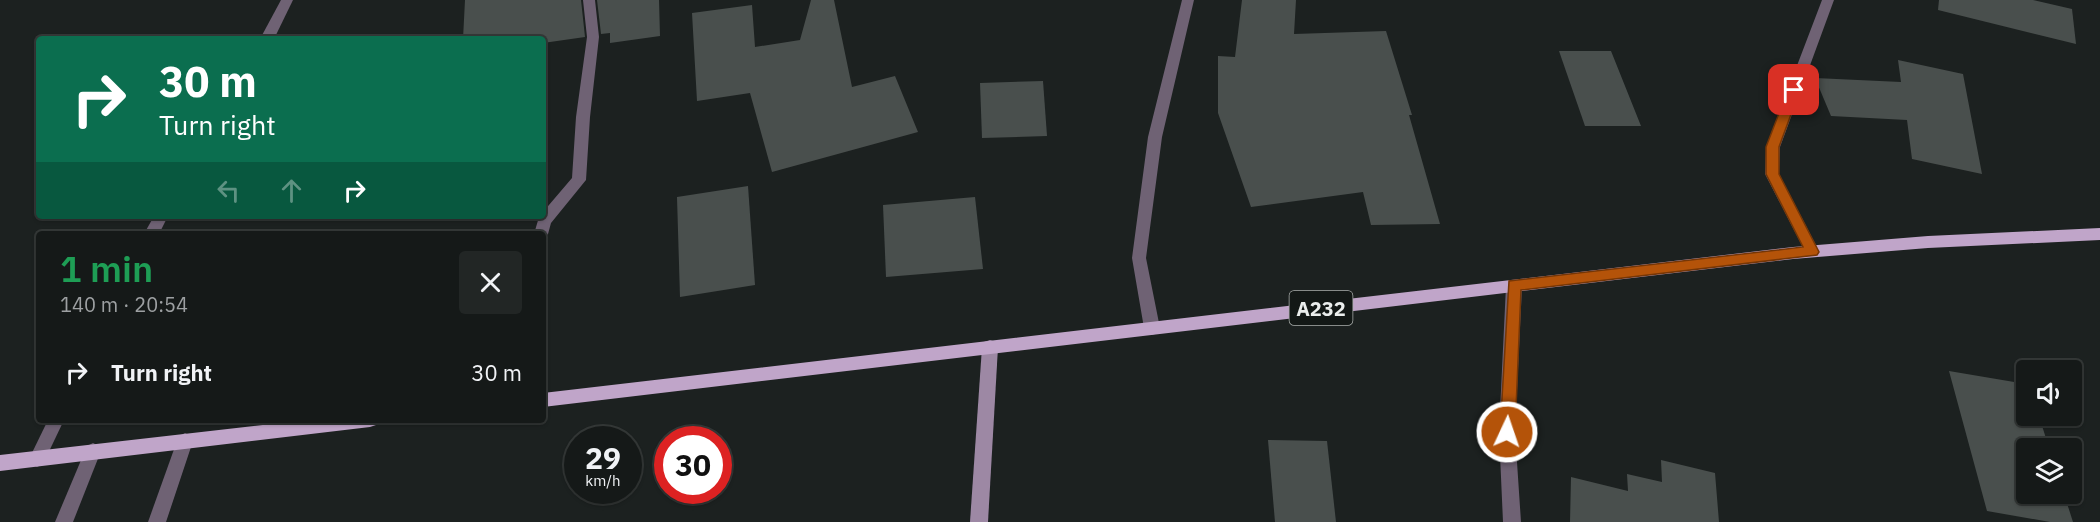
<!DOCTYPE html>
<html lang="en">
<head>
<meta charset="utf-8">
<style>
  body { margin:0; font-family:"IBM Plex Sans",sans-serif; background:#222625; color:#f1f3f6; height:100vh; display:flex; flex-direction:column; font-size:22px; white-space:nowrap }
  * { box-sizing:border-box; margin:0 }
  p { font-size:20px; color:#9da0a2 }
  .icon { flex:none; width:33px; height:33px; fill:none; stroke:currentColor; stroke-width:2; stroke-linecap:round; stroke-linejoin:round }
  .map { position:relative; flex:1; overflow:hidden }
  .sheet { position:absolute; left:36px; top:231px; width:510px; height:192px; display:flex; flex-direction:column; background:#151918; border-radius:6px; box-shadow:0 2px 4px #0004,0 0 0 2px #343837 }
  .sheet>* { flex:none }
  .banner { position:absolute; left:36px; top:36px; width:510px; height:183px; border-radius:6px; box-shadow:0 2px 4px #0004,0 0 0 2px #343837; background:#0b6e4f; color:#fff; overflow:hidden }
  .fabs { position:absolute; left:2016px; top:360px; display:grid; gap:12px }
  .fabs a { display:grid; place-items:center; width:66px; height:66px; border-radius:6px; background:#151918; box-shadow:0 2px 4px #0004,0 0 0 2px #343837; font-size:30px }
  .speed { position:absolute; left:564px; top:426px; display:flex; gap:12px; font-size:30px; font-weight:700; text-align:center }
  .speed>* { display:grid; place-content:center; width:78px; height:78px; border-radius:50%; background:#151918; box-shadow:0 2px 4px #0004,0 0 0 2px #343837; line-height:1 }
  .speed small { font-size:15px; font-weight:400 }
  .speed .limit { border:9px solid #d22; background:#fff; color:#111 }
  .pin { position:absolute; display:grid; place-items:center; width:51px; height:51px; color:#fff; margin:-26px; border-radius:12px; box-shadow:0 3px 9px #0006 }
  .me { position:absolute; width:66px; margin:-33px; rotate:3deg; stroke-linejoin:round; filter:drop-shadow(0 0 4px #0008) }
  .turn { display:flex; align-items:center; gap:21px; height:126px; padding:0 24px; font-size:27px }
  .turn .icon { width:78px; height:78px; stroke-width:2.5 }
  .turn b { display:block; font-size:42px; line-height:51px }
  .lanes { display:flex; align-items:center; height:57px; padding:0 24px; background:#0003; justify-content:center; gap:30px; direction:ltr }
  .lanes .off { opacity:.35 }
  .round { display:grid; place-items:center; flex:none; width:63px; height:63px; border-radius:6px; background:#222625 }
  .head { display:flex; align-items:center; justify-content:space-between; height:102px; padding:0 24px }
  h1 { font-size:36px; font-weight:600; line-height:45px; color:#1e9e55 }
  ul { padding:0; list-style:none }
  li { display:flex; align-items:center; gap:18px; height:78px; padding:0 24px }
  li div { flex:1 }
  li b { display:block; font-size:22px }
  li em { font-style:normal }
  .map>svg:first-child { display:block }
</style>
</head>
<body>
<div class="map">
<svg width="2100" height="522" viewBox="0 0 2100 522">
  <rect width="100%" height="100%" fill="#1c2120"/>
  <g fill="#494f4d">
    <path d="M465,0H581L585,37L543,43V39H463Z"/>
    <path d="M597,0H659L660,36L610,43V33L601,34Z"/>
    <path d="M811,0H834L852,87L895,76L918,132L772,172L750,93L697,101L692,13L752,5L755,47L800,40Z"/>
    <path d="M1242,0H1296L1294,34L1386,31L1412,115H1409L1440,224L1371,225L1363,192L1251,207L1218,113V56L1235,57Z"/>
    <path d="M1939,0H2033L2072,9L2076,44L1938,10Z"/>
    <path d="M1559,51H1611L1641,126H1585Z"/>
    <path d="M1898,60L1963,74L1982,174L1912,159L1907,120L1831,116L1815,78L1901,82Z"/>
    <path d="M1043,81L1047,136L982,138L980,83Z"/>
    <path d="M748,186L755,285L680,297L677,197Z"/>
    <path d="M975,197L983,269L886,277L883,205Z"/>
    <path d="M1949,371L2026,384V416H2039L2049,448H2026V494H2064L2073,522H2050L1987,511Z"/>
    <path d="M1268,440L1327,441L1336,522H1275Z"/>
    <path d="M1661,460L1715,473L1719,522H1570L1571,477L1628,491L1627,474L1662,482Z"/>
  </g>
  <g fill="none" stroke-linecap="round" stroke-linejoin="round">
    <g fill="#6f6274" fill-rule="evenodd">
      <path d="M281,0H293L274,39H260Z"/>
      <path d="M583,0H595L599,37L590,117L586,180L551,223L548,234L543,239V234H534L539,217L543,216V212L572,178L576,117L587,37Z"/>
      <path d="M1182,0H1194L1162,137L1146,258L1160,328L1158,333L1152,335L1146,333L1144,328L1132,258L1148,137Z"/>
      <path d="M1822,0H1834L1780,147L1779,174L1819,251L1817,255H1807L1765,174L1766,147Z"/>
      <path d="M154,216H168L159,234H144Z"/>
      <path d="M1514,280L1519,282L1522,286L1515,432L1521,522H1503L1499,432L1506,286L1509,282Z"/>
      <path d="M48,420H64L43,464L37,467L31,464L29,459Z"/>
      <path d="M185,433L191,436L193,441L166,522H148L177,441L179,436Z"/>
      <path d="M93,443L99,446L101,451L73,522H55L87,446Z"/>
    </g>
    <path fill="#9d88a4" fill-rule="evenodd" d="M990,340L996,342L998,347L988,522H970L982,347L984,342Z"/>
    <g fill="#c0a5c9" fill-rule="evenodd">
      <path d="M2100,228V240L1928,248L1793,259L543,407V393L1793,247L1928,236Z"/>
      <path d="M306,420H378L376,425L370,427L0,471V455Z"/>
    </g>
  </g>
  <path fill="#b45309" stroke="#753606" stroke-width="1.5" d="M1794,86L1800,90L1779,147V174L1819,252L1817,255L1521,290L1515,432L1513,437L1507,439L1502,437L1500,432L1509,281L1803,247L1766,174V147L1788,90Z"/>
  <g text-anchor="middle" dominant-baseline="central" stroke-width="5" stroke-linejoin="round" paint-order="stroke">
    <rect fill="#131816" stroke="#aaaeac" stroke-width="1.5" x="1289.5" y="291" width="63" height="34" rx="4.5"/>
    <g font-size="20" font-weight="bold" fill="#ebeeed">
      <text x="1321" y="308">A232</text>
    </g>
  </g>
</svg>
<div class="fabs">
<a><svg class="icon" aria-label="sound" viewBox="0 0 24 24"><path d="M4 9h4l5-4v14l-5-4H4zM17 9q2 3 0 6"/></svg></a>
<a><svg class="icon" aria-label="layers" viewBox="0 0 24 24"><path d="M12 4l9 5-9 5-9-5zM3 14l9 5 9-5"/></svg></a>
</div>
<div class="speed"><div>29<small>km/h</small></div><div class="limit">30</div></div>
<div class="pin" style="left:1794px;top:90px;background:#d93025"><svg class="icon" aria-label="arrive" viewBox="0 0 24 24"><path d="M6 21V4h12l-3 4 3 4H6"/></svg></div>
<svg class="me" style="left:1507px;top:432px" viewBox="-20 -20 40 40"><circle r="17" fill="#b45309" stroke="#fff" stroke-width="3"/><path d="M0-11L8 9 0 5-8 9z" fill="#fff"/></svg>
<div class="banner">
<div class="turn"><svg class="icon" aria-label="right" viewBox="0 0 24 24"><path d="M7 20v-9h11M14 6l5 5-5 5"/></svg><div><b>30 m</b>Turn right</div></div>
<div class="lanes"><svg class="icon off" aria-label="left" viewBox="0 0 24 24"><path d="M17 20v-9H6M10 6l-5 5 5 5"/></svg><svg class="icon off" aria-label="ahead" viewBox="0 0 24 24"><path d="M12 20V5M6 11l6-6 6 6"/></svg><svg class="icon" aria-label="right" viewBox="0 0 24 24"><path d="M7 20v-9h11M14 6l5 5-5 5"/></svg></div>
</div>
<section class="sheet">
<div class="head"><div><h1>1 min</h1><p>140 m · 20:54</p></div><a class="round"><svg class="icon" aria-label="close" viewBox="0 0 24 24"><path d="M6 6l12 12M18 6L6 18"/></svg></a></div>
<ul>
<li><svg class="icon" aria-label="right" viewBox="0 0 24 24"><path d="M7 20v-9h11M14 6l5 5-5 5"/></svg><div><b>Turn right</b></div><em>30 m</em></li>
</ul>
</section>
</div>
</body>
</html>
